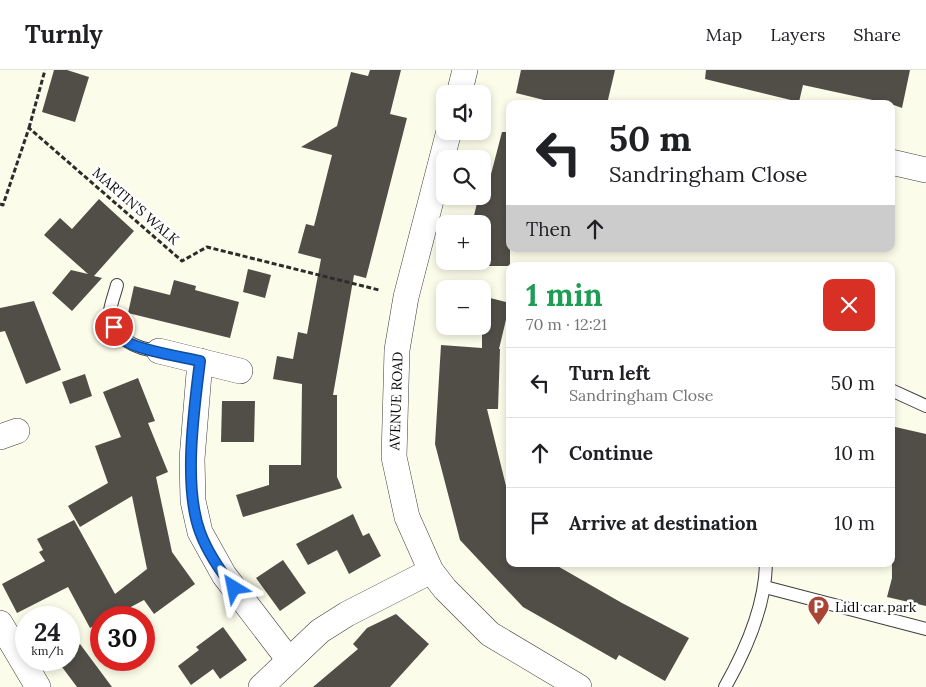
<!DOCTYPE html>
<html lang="en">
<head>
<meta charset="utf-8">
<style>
  body { margin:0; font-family:Lora,serif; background:#f2f2f2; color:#202124; height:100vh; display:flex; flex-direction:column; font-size:19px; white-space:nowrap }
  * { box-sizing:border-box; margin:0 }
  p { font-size:16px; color:#757577 }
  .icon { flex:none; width:28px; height:28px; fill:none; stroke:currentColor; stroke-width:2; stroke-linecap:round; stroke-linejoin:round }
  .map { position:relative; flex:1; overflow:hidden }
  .panel { position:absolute; left:506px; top:192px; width:389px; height:305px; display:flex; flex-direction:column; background:#fff; border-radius:10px; box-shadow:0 2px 8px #0003 }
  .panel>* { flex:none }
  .top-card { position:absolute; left:506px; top:30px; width:389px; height:152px; border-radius:10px; box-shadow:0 2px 8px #0003; background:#fff; color:#202124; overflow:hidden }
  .buttons { position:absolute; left:436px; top:15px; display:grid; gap:10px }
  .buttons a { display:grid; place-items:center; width:55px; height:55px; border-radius:10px; background:#fff; box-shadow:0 2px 8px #0003; font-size:25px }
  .speed { position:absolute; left:15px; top:536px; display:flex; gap:10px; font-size:25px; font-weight:700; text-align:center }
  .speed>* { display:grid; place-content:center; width:65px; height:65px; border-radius:50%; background:#fff; box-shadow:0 2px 8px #0003; line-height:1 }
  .speed small { font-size:12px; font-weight:400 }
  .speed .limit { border:8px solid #d22; background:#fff; color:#111 }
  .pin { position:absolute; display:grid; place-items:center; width:42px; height:42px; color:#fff; margin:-21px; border:2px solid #fff; border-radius:50%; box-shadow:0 1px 5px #0007 }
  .me { position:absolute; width:55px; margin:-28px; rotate:325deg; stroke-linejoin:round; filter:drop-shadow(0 0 4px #0008) }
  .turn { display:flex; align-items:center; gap:18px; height:105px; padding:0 20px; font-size:22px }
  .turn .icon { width:65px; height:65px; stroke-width:2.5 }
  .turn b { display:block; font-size:35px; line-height:42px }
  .then { display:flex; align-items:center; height:48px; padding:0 20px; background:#0003; gap:10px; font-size:19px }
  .round { display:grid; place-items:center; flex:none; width:52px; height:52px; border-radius:10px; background:#f2f2f2 }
  .overview { display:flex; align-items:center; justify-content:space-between; height:85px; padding:0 20px }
  h1 { font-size:30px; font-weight:700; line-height:38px; color:#1e9e55 }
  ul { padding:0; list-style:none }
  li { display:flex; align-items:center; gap:15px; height:70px; padding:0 20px; border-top:1px solid #e0e0e0 }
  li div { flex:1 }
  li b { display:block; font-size:19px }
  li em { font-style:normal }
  header { display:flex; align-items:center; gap:30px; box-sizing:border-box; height:70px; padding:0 25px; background:#fff; border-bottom:1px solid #e0e0e0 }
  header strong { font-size:24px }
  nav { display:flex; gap:28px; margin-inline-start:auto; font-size:18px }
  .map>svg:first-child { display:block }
</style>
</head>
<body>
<header>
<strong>Turnly</strong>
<nav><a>Map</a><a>Layers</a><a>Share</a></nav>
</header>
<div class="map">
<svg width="926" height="617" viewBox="0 0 926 617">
  <rect width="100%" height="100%" fill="#fcfcea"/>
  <g fill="#514e48">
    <path d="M54,0H67L89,7L75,52L42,42Z"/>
    <path d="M370,0H401L390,44L407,48L366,208L354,205L333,325H337V407L342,418L243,447L236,425L269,415V395H301L302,314L273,309L277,286L293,289L298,262L307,264L321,189L298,183L306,154L314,156L332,85L301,77L337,56L351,2L368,6Z"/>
    <path d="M521,0H615L607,34H560L516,23Z"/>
    <path d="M706,0H910L902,38L891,34L803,15L799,32L705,9Z"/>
    <path d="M502,62H510V196H461L462,191H482V154H472L477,133L483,135Z"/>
    <path d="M99,129L134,161L94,206L102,208L72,241L52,223L71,200L88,204L44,165L60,148L72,159Z"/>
    <path d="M248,199L271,205L265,228L243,222Z"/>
    <path d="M174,210L196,216L195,220L239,232L230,268L128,243L134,216L170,225Z"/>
    <path d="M482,226L510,233L499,279H500L498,339H487L510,432V494H554L622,533L689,568L665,611L619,585L616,590L523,537L460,470L435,374L441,275L482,278Z"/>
    <path d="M34,231L61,300L26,314L5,261L0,262V238Z"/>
    <path d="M85,304L92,326L70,334L62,312Z"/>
    <path d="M138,308L155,351L148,353L168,402L156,407L172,482L195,514L154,544L144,530L110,548H101V552L90,558L68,517L17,543L2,514L45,491L39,482L43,480L37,469L74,450L115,524L147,499L132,426L80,457L68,436L108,413L95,376L121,367L103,322Z"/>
    <path d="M222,331H255L254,372H221Z"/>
    <path d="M891,356L926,364V536L887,527L892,508Z"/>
    <path d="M353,444L363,466L369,463L381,486L349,504L337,480L308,495L296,474Z"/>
    <path d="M283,490L306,523L280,541L256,508Z"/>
    <path d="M396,544L429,574L390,617H313L358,579L353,574L367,558Z"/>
    <path d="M223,557L247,590L220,609L213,599L191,615L178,596L199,580L196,577Z"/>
    <path d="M80,574L112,617H77L62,597V590H69V583Z"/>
  </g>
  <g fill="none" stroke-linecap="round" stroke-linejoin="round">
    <defs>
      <g id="service">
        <path d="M117,215C115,223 111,233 110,241C107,267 139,280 159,281"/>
        <path d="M891,320L926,336"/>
        <path d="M765,517L926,559"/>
        <path d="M725,617C746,580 765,537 766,494"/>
      </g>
      <g id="minor">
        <path d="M459,24L465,0"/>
        <path d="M449,61L406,227L397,280L394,387L407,447L431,501L445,519L490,564L579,617"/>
        <path d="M891,92L926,100"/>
        <path d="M159,281L240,301"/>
        <path d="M200,291L192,389L193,431L200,462L224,505L289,590"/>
        <path d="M0,367L17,361"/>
        <path d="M0,553L38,617"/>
        <path d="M261,617L320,561L347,544L431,501"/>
      </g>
    </defs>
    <use href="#service" stroke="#3d3d3d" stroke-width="14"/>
    <use href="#minor" stroke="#3d3d3d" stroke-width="26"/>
    <g stroke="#2c2c2c" stroke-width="3" stroke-dasharray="5 2.5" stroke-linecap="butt">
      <path d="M29,58L45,0"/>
      <path d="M0,134L3,135L29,58L182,191L207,177L379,220"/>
    </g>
    <use href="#service" stroke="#fff" stroke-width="12"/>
    <use href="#minor" stroke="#fff" stroke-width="25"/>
  </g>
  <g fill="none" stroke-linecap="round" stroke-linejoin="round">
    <defs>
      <path id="route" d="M114,257C117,261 120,266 124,270C136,280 183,287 200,291C194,340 183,416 200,462C207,481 221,502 234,518"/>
    </defs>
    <use href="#route" stroke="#114b97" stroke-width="12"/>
    <use href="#route" stroke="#1a73e8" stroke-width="9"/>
  </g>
  <defs>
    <symbol id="parking-pin" viewBox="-11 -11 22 30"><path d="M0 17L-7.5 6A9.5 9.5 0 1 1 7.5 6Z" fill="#a84535" stroke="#fff"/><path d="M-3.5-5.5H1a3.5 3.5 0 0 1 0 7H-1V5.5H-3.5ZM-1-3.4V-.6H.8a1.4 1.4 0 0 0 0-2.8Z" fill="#fff"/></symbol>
  </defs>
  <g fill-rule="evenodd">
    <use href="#parking-pin" x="806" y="524" width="25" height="34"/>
  </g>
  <g text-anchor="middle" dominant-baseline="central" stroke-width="5" stroke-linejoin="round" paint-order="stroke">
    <g font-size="14" fill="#0a0a0a" stroke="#fff">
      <text transform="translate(136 136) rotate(41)">MARTIN'S WALK</text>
      <text transform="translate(396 331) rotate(-88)">AVENUE ROAD</text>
    </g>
    <g font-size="14" fill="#0a0a0a" stroke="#fff" text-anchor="start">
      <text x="835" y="537">Lidl car park</text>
    </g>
  </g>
</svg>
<div class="buttons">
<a><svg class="icon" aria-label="sound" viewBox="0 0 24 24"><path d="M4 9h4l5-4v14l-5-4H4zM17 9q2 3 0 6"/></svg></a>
<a><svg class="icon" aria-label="search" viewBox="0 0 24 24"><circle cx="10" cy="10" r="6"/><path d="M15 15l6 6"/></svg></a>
<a>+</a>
<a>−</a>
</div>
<div class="speed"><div>24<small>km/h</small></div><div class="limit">30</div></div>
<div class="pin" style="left:114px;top:257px;background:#d93025"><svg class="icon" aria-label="arrive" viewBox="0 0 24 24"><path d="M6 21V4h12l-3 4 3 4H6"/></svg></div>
<svg class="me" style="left:234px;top:518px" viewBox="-20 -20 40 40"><path d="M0-17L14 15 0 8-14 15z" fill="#1a73e8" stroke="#fff" stroke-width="4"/></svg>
<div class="top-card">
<div class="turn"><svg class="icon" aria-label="left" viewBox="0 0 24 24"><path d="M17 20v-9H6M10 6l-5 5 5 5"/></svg><div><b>50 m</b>Sandringham Close</div></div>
<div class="then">Then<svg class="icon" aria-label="ahead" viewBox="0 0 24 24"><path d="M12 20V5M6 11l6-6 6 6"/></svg></div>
</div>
<section class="panel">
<div class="overview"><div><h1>1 min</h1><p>70 m · 12:21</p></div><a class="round" style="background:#d93025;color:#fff"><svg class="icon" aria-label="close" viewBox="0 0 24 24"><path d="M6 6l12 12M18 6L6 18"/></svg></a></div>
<ul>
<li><svg class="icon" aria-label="left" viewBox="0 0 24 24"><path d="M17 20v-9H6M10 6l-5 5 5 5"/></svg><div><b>Turn left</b><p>Sandringham Close</p></div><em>50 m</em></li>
<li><svg class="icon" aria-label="ahead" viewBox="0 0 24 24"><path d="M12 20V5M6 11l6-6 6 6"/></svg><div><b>Continue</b></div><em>10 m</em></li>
<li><svg class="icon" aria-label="arrive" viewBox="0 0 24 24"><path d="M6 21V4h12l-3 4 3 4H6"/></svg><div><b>Arrive at destination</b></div><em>10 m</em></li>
</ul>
</section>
</div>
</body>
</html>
